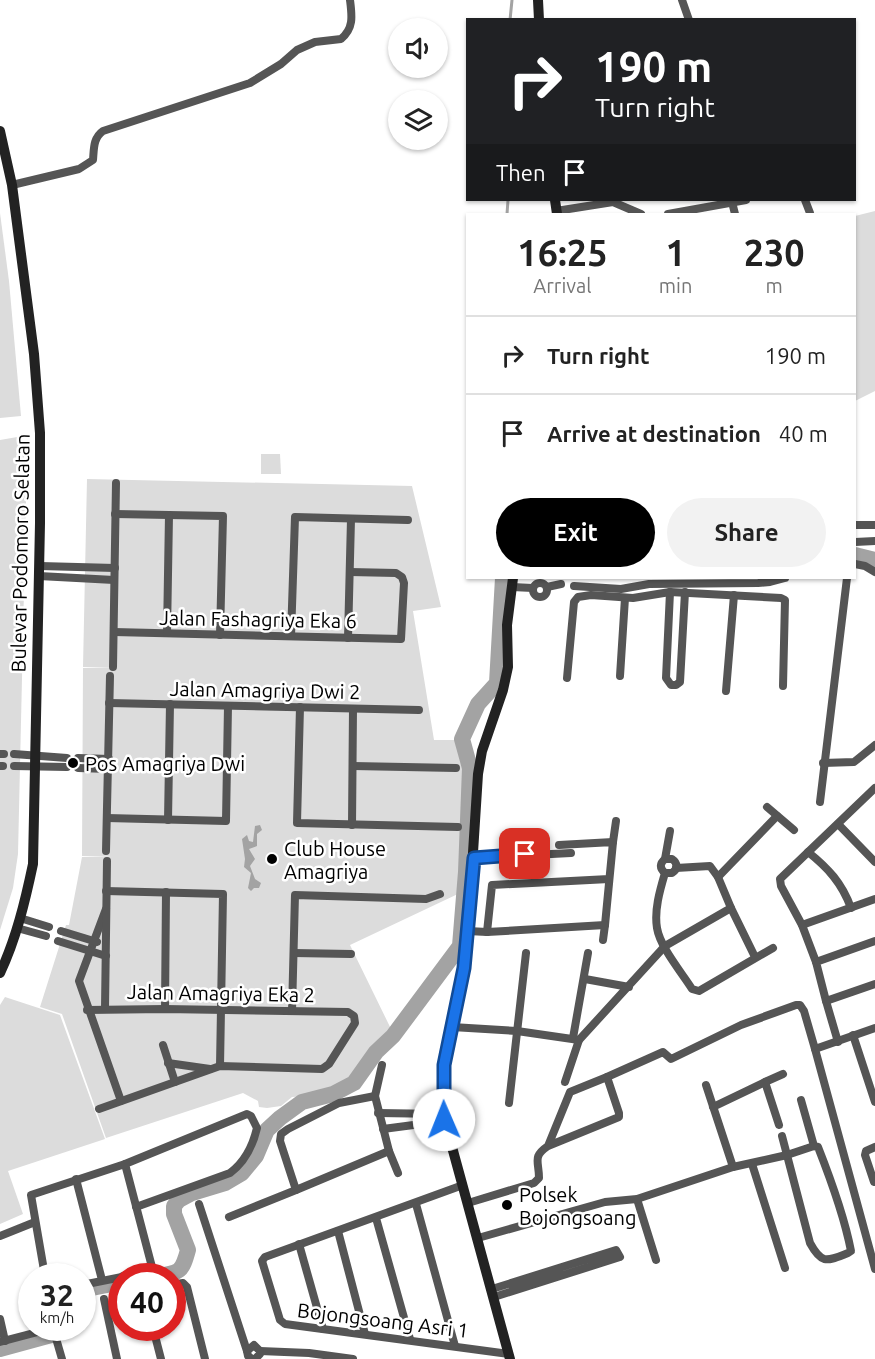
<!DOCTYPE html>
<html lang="en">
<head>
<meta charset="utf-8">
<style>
  body { margin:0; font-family:Ubuntu,sans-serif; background:#f2f2f2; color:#222; height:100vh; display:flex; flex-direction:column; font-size:22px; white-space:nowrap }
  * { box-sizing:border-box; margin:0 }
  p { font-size:20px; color:#767676 }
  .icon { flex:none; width:33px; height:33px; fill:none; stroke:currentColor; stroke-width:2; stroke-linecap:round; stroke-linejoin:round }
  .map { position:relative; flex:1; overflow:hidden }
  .details { position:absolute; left:466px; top:213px; width:390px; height:366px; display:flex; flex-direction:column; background:#fff; border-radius:0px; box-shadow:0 2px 4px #0004 }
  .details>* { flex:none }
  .guide { position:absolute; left:466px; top:18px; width:390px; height:183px; border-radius:0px; box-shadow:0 2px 4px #0004; background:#202124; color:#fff; overflow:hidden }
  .controls { position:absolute; left:388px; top:18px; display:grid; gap:12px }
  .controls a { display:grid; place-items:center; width:60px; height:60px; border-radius:50%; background:#fff; box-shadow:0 2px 4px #0004; font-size:30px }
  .speed { position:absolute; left:18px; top:1263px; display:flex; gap:12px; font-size:30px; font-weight:700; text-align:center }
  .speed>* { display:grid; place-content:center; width:78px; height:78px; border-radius:50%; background:#fff; box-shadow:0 2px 4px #0004; line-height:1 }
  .speed small { font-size:15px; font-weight:400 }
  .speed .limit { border:9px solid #d22; background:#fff; color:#111 }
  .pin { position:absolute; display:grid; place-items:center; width:51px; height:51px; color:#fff; margin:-26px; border-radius:12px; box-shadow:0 3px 9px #0006 }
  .me { position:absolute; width:66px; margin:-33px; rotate:359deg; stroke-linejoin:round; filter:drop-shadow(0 0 4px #0008) }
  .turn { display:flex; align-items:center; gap:21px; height:126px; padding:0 30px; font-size:27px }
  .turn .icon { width:78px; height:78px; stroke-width:2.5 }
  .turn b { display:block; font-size:42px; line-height:51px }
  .then { display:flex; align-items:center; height:57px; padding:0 30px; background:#0003; gap:12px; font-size:22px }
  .eta { display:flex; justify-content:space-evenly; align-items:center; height:102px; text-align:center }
  .eta b { font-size:36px; font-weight:700; line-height:42px }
  .primary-button { display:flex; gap:12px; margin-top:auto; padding:12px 30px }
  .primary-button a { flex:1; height:69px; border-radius:36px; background:#000; color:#fff; font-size:24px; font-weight:700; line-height:69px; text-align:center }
  .primary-button a+a { background:#f2f2f2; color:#222 }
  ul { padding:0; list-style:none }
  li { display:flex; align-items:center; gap:18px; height:78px; padding:0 30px; border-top:2px solid #e0e0e0 }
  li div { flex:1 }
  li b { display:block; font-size:22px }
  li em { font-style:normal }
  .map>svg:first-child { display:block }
</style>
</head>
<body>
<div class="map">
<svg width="875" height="1359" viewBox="0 0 875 1359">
  <rect width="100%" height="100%" fill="#fff"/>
  <g fill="#dcdcdc">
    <path d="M875,211V391L855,401V216Z"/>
    <path d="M0,213L9,281L21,416L0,418Z"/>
    <path d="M23,436L26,502L18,854L13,888L0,930V440Z"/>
    <path d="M261,454H280L281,474H261Z"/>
    <path d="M87,479L412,486L441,607L413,611L434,740H458L467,759L460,893L350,945L393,1033L375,1047L349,1087L318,1095L292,1097L281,1106L267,1108L259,1107L258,1101L243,1093L106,1138L62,1014L40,1007L66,925H69L82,857L112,856H82L83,668L115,667H83Z"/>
    <path d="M5,997L60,1015L105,1139L8,1171L23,1214L0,1224V1005Z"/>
  </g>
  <path fill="#a3a3a3" d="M260,825L262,830L257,834V846L249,849L255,859L250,866L255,879L261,883L259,888H254L251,891L248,888L251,873L244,867L245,859L242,839L247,835L249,841L253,842L255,826Z"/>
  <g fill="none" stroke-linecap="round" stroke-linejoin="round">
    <g stroke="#a3a3a3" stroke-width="3">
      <path d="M510,20L512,0"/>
      <path d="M507,214L508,200"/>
    </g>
    <g stroke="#a3a3a3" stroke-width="16">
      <path d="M855,555L875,560"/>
      <path d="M157,1276C180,1273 182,1272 188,1250L174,1214V1206L179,1200L192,1193L225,1183L242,1173L256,1156L267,1130L280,1118L302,1102L333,1094L354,1083L376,1052L393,1036L460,946L466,872L470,768L462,739L478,704L497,683L503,578"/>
      <path d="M82,1290L122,1282"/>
      <path d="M0,1349L55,1334L60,1328"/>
    </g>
    <g stroke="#555" stroke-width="8">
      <path d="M682,0L689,20"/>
      <path d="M12,185L79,169L93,160C94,149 93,138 103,131L250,83L281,64L297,50L315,42L341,39C354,28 352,16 350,0"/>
      <path d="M805,200L810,213"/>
      <path d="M732,202L735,214"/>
      <path d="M556,211L613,202L641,214"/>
      <path d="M668,214L746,200"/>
      <path d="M115,514L223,516L220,635"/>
      <path d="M855,525H875"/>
      <path d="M855,542L875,541"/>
      <path d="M855,564L865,566L875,572"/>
      <path d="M40,566L115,568"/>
      <path d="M39,576L114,580"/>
      <circle cx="540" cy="590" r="7"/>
      <path d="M574,586L621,589L649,584L758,583L770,582L785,578"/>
      <path d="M512,587L533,588"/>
      <path d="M547,587L561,584"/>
      <path d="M670,592L666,678L671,685H676L680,682L685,592"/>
      <path d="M114,632L401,639L404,583L402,577L396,573L350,572"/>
      <path d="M167,633L169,515"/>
      <path d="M291,636L295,517L408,520"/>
      <path d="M348,638L351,519"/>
      <path d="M113,667L116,483"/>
      <path d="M620,676L625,598"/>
      <path d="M567,678L574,602L578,597L591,595L633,598L670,592L781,598L785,600L783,686"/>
      <path d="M726,691L734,595"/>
      <path d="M109,703L419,710"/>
      <path d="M300,707L297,823L458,827"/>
      <path d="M0,754H4"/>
      <path d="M14,754L67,758"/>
      <path d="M78,758L109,759"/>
      <path d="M823,763L854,762L875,745"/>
      <path d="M0,766H3"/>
      <path d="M14,766L67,767"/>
      <path d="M353,766L456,768"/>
      <path d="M78,768L109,769"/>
      <path d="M820,802L847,578"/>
      <path d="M767,807L794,830"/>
      <path d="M107,818L226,821L228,706"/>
      <path d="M168,820L170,704"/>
      <path d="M838,824L875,862"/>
      <path d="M352,825L353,709"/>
      <path d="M613,842L616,821"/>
      <path d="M559,845L613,842L605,925L487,932L492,885L609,879"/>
      <path d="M106,851L110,676"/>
      <path d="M808,852C828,868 842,883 851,908"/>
      <path d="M474,858L571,853"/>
      <path d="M665,859L670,831"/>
      <path d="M676,868L710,866L718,877L777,816"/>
      <path d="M665,873H672C678,869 678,863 672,859H665C660,863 659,868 665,873C660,890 654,910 657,928C660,947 682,973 692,989L699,991L773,948"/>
      <path d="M106,891L223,894L220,1066"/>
      <path d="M731,908L755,957"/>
      <path d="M106,909L79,981L121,1101"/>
      <path d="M20,918L49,927"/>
      <path d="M802,925L875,899"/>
      <path d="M17,928L46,936"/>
      <path d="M61,931L97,942"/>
      <path d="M468,931L487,932"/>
      <path d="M603,940L605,925"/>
      <path d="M58,941L106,956"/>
      <path d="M875,941L816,962L826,1001L875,984"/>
      <path d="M294,953L351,954"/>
      <path d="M816,962L802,925L781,886L780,879L875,788"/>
      <path d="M585,979L629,987"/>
      <path d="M826,1001L838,1042"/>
      <path d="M105,1008L107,861"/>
      <path d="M165,1009L166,892"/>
      <path d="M87,1010L165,1009L348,1012L354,1016L355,1023L329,1064L322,1069L220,1066L99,1109"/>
      <path d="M292,1011L295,895L426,899L440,894"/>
      <path d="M452,1027L517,1031L579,1040"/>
      <path d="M853,1035L875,1102"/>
      <path d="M573,1038L588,953"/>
      <path d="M163,1045L175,1082"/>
      <path d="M815,1049L875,1269"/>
      <path d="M168,1063L210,1069"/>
      <path d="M382,1065L375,1096L389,1151L398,1173"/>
      <path d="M607,1077L663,1052L671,1059L741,1025L796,1005H800L804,1011L815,1049L875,1028"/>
      <path d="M565,1082L579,1040L665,946L731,908L718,877"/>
      <path d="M765,1082L783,1074"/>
      <path d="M706,1085L733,1167"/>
      <path d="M375,1096L339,1103L288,1129L281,1134L280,1141L296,1190L389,1151"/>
      <path d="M509,1103L526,953"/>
      <path d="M713,1107L765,1082L779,1125"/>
      <path d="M378,1113L443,1114"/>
      <path d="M383,1129L444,1121"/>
      <path d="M782,1136L810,1243C822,1265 827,1261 848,1253L851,1251C844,1215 831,1180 818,1147L814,1146L801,1100"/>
      <path d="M125,1164L247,1114L251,1116L257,1128C253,1145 245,1162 230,1173L136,1207"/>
      <path d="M752,1164L785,1268"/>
      <path d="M76,1179L102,1280"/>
      <path d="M874,1182L865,1155L866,1151L875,1147"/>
      <path d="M463,1185L265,1257L262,1261L280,1320L285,1324L509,1354"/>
      <path d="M637,1199L656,1260"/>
      <path d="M468,1203L534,1183L539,1178C539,1161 532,1157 548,1146L619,1117V1113L607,1077L570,1092L548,1146"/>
      <path d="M199,1204L247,1351"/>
      <path d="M416,1204L455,1346"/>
      <path d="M229,1217L296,1190"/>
      <path d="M376,1218L410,1339"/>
      <path d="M338,1231L365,1334"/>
      <path d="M0,1236L35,1222"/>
      <path d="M478,1238L605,1202L637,1199L733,1167L787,1155L814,1146"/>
      <path d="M299,1244L323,1329"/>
      <path d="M45,1276L31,1195L125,1164L152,1267L148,1272L123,1276"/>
      <path d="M82,1285L122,1277"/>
      <path d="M172,1285L183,1283L187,1287L205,1359"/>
      <path d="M492,1289L616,1250L620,1257L494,1297"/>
      <path d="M104,1299L117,1359"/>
      <path d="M0,1319L5,1341"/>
      <path d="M53,1328L62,1359"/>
      <path d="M153,1328L161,1359"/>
      <path d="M0,1342L53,1328"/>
      <path d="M260,1351L309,1353L353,1359"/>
      <path d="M252,1359L248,1356L247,1351L254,1345L260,1351V1354L255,1359"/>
    </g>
    <g stroke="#222" stroke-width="10">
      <path d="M538,0L539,20"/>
      <path d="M0,131L12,185L34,354L40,433V523L33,864C25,902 16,939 0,973"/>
      <path d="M555,200L557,214"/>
      <path d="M510,1359L443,1114L444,1065L464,967L468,931L478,774L482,751L503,690L508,667L507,625L513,578"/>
    </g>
  </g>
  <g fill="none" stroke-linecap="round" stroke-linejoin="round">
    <defs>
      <path id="route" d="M444,1120V1065L464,968L474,858L525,854"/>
    </defs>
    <use href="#route" stroke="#114b97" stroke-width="15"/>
    <use href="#route" stroke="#1a73e8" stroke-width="10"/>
  </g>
  <g fill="#000" stroke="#fff" stroke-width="2">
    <circle cx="73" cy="763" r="6"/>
    <circle cx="272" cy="859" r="6"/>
    <circle cx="507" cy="1205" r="6"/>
  </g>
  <g text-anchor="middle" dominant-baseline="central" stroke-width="5" stroke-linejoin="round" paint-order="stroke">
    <g font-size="20" fill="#000" stroke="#fff">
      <text transform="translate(20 553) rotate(-89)">Bulevar Podomoro Selatan</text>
      <text transform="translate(258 619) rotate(1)">Jalan Fashagriya Eka 6</text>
      <text transform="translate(265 690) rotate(1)">Jalan Amagriya Dwi 2</text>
      <text transform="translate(221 993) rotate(1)">Jalan Amagriya Eka 2</text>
      <text transform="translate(383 1320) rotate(7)">Bojongsoang Asri 1</text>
    </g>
    <g font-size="20" fill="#000" stroke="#fff" text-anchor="start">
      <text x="85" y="763">Pos Amagriya Dwi</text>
      <text x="284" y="848">Club House<tspan x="284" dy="23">Amagriya</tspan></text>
      <text x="519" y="1194">Polsek<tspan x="519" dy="23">Bojongsoang</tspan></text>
    </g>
  </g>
</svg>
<div class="controls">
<a><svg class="icon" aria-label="sound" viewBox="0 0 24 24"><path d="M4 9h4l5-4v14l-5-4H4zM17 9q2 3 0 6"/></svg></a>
<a><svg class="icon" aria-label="layers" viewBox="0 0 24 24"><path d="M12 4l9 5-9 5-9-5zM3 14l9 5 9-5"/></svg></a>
</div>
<div class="speed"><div>32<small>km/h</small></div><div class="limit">40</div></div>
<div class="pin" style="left:525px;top:854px;background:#d93025"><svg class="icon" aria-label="arrive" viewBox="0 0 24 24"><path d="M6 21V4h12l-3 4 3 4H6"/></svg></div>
<svg class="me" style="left:444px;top:1120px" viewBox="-20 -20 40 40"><circle r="19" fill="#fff"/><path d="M0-13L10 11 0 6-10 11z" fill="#1a73e8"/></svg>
<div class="guide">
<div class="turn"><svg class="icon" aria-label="right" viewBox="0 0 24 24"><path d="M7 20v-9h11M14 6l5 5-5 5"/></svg><div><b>190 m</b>Turn right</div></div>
<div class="then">Then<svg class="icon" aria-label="arrive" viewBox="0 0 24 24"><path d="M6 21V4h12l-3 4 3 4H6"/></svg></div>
</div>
<section class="details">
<div class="eta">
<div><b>16:25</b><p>Arrival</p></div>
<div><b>1</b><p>min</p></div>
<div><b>230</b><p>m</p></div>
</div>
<ul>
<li><svg class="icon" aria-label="right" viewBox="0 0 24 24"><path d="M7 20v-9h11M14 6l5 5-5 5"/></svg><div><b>Turn right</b></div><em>190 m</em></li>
<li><svg class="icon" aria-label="arrive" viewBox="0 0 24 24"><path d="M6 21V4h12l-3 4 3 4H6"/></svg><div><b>Arrive at destination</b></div><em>40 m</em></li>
</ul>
<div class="primary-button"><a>Exit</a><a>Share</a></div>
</section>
</div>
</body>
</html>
